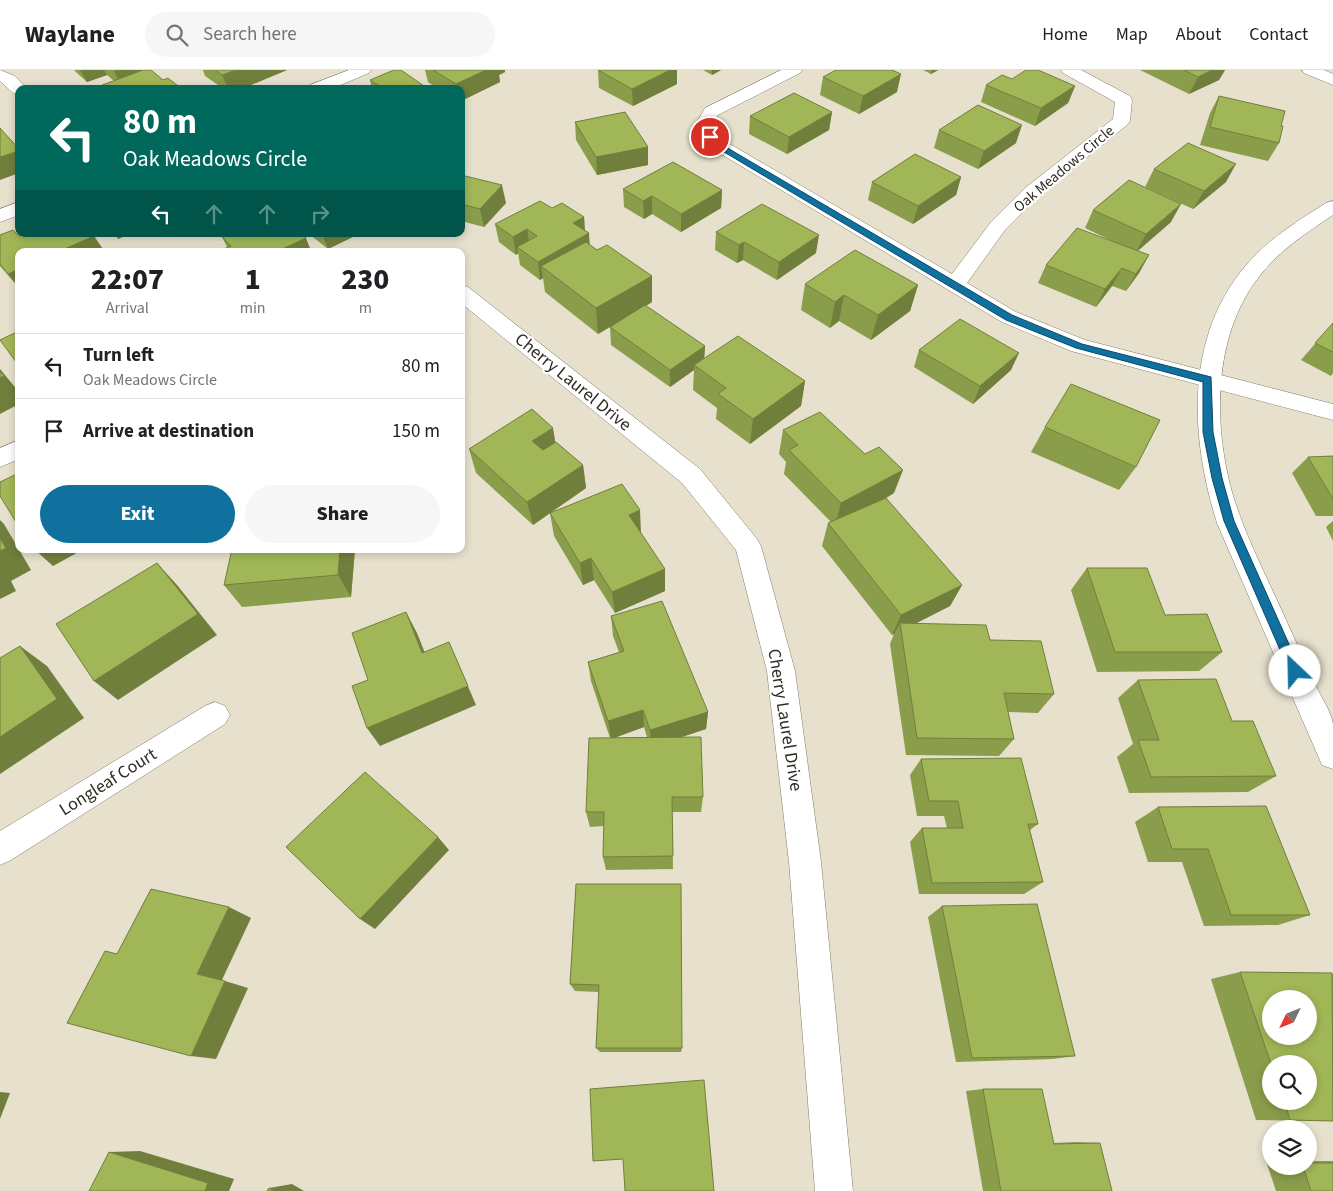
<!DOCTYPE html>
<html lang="en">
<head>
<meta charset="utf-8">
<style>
  body { margin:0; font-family:"Source Sans 3",sans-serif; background:#f6f6f6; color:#202124; height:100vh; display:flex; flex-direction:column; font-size:19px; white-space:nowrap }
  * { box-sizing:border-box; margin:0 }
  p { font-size:16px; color:#757577 }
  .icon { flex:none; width:28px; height:28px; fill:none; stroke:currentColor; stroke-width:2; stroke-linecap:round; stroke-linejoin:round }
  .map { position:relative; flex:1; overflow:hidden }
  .details { position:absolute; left:15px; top:178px; width:450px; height:305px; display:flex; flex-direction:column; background:#fff; border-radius:10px; box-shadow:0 2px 8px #0003 }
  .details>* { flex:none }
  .guide { position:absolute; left:15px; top:15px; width:450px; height:152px; border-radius:10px; box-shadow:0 2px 8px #0003; background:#00695c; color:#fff; overflow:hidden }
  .needle { width:32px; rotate:227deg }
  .fabs { position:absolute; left:1262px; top:920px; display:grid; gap:10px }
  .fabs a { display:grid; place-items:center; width:55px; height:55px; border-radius:50%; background:#fff; box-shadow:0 2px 8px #0003; font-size:25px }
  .pin { position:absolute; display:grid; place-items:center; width:42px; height:42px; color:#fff; margin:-21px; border:2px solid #fff; border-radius:50%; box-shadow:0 1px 5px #0007 }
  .me { position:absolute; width:55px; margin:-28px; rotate:336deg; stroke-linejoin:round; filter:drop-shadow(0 0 4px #0008) }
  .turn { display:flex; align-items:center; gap:18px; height:105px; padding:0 25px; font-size:22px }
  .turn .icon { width:65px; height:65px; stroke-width:2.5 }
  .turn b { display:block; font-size:35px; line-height:42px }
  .lanes { display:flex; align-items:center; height:48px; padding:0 25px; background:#0003; justify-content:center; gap:25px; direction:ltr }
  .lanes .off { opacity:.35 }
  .eta { display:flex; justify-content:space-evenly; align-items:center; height:85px; text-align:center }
  .eta b { font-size:30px; font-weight:800; line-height:35px }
  .primary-button { display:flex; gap:10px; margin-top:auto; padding:10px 25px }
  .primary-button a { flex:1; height:58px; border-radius:30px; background:#10719e; color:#fff; font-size:20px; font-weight:800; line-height:58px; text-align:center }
  .primary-button a+a { background:#f6f6f6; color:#202124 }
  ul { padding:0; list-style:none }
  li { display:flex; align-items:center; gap:15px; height:65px; padding:0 25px; border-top:1px solid #e0e0e0 }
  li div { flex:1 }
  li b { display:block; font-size:19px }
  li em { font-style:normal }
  header { display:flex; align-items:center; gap:30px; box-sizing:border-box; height:70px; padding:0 25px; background:#fff; border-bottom:1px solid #e0e0e0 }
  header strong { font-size:24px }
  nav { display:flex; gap:28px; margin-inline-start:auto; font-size:18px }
  .search { width:350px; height:45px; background:#f6f6f6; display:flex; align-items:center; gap:12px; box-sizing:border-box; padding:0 18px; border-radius:28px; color:#757577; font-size:19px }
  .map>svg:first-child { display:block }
</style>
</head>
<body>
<header>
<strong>Waylane</strong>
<div class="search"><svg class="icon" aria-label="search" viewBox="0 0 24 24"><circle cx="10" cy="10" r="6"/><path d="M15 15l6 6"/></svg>Search here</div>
<nav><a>Home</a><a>Map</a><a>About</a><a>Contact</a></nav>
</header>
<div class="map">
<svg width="1333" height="1121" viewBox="0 0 1333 1121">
  <rect width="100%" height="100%" fill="#e6e0cd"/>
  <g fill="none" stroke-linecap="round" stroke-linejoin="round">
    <defs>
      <g id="street">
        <path d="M0,0L15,6L27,19H19V24L13,23L0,11Z"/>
        <path d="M349,0H371L369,3L331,19H308L310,15Z"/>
        <path d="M781,0H802L800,3L718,45L711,58L723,70L952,204L991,152L1025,118L1113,49L1115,32L1063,3L1061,0H1081L1130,26L1132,30L1130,51L1127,55L1039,126L1005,160L967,213L1016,242L1085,270L1333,334V350L1071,281L1002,252L711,78L693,59L705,38Z"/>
        <path d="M19,132V145L0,152V139Z"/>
        <path d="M461,215L468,217L700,399L757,469L761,476L795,601L821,792L853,1121H815L789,792L767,601L736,480L682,413L461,233Z"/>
        <path d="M19,370V389L0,397V378Z"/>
        <path d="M215,632L225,636L230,645L225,654L11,790L0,795V761L205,636Z"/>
      </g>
      <g id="secondary">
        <path d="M1302,0H1324L1333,4V15L1304,3Z"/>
        <path d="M1333,131V145C1306,163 1277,182 1258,208C1213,267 1213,353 1232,422C1241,453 1255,483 1269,513C1285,547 1300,581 1316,616C1321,627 1331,641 1333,654C1333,668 1333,684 1333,699L1322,695L1217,453C1190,367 1184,266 1248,193C1270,168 1299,150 1326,133Z"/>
      </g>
    </defs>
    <use href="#street" stroke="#837d6c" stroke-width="1"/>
    <use href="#secondary" stroke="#837d6c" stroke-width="1"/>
    <use href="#street" fill="#fff" fill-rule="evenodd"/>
    <use href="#secondary" fill="#fff" fill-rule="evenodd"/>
  </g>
  <g fill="#8a9d4b" fill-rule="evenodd">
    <path d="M74,0H151L163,10L182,19H98L97,17L114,11L107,5L87,12L76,2Z"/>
    <path d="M203,0H287L241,19H224L205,6Z"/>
    <path d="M425,0H505V2L499,5L500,12L461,31V19H438L428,12Z"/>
    <path d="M598,0L677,14L633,36L599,18Z"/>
    <path d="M703,0H721L712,5Z"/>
    <path d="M923,0H938L931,4Z"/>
    <path d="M1140,0H1225L1219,10L1189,24Z"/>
    <path d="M823,7L897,22L859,44L820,25Z"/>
    <path d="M1012,9L1075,16L1068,33L1035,56L981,32L986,15Z"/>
    <path d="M370,10L427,18L428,19H372Z"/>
    <path d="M1219,26L1281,56L1279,73L1268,91L1200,75L1210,43Z"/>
    <path d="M832,42L829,60L787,84L749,64L750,46Z"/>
    <path d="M575,52L648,77V95L597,105L576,70Z"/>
    <path d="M939,60L1016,73L978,99L934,78Z"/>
    <path d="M1154,99L1226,112L1193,139L1145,117Z"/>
    <path d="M461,105L506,133L484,157L461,151Z"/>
    <path d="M961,107L956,125L913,154L868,130L872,112Z"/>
    <path d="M623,119L722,120L721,138L681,162L652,144L644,149L624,137Z"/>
    <path d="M552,138L584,147L585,161L590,175L597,180L652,206V232L646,236L705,276L704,288L805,311L801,336L750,374L716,349L717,338L693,320L694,300L670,317L611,275L610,257L598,264L545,222L543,208L540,210L520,195L518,183L516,185L499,172L495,154Z"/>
    <path d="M1093,140L1171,152L1138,181L1149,185L1139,203L1126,221L1112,216L1096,237L1038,213L1046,195L1114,172L1085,158Z"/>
    <path d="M716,162L816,183L777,210L743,190L737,193L715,180Z"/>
    <path d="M309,164H359L328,179Z"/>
    <path d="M0,165L94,166L104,181H19V218L0,196Z"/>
    <path d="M222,167L311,181L227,177Z"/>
    <path d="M805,214L918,215L910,241L871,270L839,251L830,258L801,240Z"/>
    <path d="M1333,253V303L1331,306L1301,290Z"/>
    <path d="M919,280L1011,300L973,334L914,297Z"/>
    <path d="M1045,357L1136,397L1119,420L1031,382Z"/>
    <path d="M783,360L894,423L885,429L962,515L950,536L916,553L990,570L1054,624L1038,643L1008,642L1014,669L999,686L906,685L890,574L894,564L892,565L822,476L828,453L831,452L784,404L786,392L779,384Z"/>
    <path d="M555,372L583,395L586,418L533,455L476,403L469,379Z"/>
    <path d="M1333,386V446H1316L1292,403L1308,387Z"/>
    <path d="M550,443L641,463L665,521L615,543L594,510L583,515L554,466Z"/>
    <path d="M1333,451V471L1326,457Z"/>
    <path d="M355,479L351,527L242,537L224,515Z"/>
    <path d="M1087,498L1165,545L1222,582L1199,601L1097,602L1071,520Z"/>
    <path d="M611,546L708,642L706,659L682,667L703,727L701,742H672L673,799L606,800L603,787L604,756L590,757L586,742L610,668L591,611L588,592L619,582L613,566ZM644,657L647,667L614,668Z"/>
    <path d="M1138,610L1232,651L1276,706L1248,722L1129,723L1117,687L1133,674L1118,628Z"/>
    <path d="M921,689L1038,754L1030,760L1043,812L1024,824H919L910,772L922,758H947L944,746H917L910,705Z"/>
    <path d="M1158,737L1310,845L1278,855L1204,856L1182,792H1148L1135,752Z"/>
    <path d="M576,814L682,978L681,982H600L596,978L599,922L575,921L570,914Z"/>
    <path d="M942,836L1075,986L1053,989L956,992L928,847Z"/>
    <path d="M1240,902L1333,904V1051L1256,1050L1211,909ZM1271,994L1309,1031H1271Z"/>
    <path d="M983,1019L1054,1073L1076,1072L1100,1073L1112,1121H983L966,1021Z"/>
    <path d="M1266,1091H1271V1096H1309V1091H1333V1121H1276Z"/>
  </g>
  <g fill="#717f3d">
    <path d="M80,0H104L107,5L87,12Z"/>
    <path d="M118,0H149L123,19L114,1Z"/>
    <path d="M236,0H287L241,19H228L222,5Z"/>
    <path d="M486,0H505V2L499,5L500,12L461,31V19H457L456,14Z"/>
    <path d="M670,0H677V14L633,36L632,19Z"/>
    <path d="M712,0H721L712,5Z"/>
    <path d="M932,0H938L931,4Z"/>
    <path d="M1212,0H1225L1219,10L1189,24L1198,7Z"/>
    <path d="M901,4L897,22L859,44L863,26Z"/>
    <path d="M1075,16L1068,33L1035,56L1041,38Z"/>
    <path d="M832,42L829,60L787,84L789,67Z"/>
    <path d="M1022,55L1016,73L978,99L984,81Z"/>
    <path d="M648,77V95L597,105L596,87Z"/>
    <path d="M19,81V103L0,110V87Z"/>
    <path d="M1236,94L1226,112L1193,139L1204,121Z"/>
    <path d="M961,107L956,125L913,154L918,136Z"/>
    <path d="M502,115L506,133L484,157L480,139Z"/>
    <path d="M722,120L721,138L681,162V144Z"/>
    <path d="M652,126V144L644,149L643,131Z"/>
    <path d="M1181,134L1171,152L1136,182L1146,164Z"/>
    <path d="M584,147L585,165L573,153Z"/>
    <path d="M527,159L530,177H517L518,183L516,185L513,167Z"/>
    <path d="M589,163L590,181L541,196L543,208L540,210L538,192Z"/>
    <path d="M115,164H130L118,169Z"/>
    <path d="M322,164H359L328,179Z"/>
    <path d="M819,165L816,183L777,210L779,192Z"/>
    <path d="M94,166L104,181H60Z"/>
    <path d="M306,168L311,181H278Z"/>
    <path d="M744,172L743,190L737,193L739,175Z"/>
    <path d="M1149,185L1139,203L1126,221L1136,204Z"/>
    <path d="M1122,198L1112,216L1096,237L1105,219Z"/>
    <path d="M19,199V217L8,204Z"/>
    <path d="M652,206V232L598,264L596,238Z"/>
    <path d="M918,215L910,241L871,270L878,245Z"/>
    <path d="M844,225L839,251L830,258L835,232Z"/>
    <path d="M705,276L704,293L694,295V300L670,317V300Z"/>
    <path d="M1019,283L1011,300L973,334L980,316Z"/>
    <path d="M0,299L19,322V334L0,344Z"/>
    <path d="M805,311L801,336L750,374L753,349Z"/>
    <path d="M553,358L557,382L537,395L532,371Z"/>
    <path d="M583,395L586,418L533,455L527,432Z"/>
    <path d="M903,400L894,423L835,456L841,433Z"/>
    <path d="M640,440L641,463L630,468L629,445Z"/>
    <path d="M0,450L4,454L31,500L11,511L16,521L0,529Z"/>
    <path d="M34,479H84L53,496Z"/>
    <path d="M340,479H355L351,527L338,505Z"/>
    <path d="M591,488L594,510L583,515L580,493Z"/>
    <path d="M157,493L177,515L217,565L118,630L94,611Z"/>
    <path d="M665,499V521L615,543L612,522Z"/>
    <path d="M962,515L950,536L901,561L900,553L894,564L892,565L901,545Z"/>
    <path d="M406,542L417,563L433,603L422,583Z"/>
    <path d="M449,572L476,635L380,676L367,658Z"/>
    <path d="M20,576L47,596L84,648L0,704V667Z"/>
    <path d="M643,640L644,657L611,669L608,651Z"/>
    <path d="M708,642L706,659L651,677L650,660Z"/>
    <path d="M438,767L449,780L375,859L360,849Z"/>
    <path d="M229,837L251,848L221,912L197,904Z"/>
    <path d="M225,911L248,918L216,989L191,986Z"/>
    <path d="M0,1022L10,1023L0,1049Z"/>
    <path d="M140,1081L234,1109L229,1121H205L109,1082Z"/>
    <path d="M292,1114L304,1121H274L269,1118Z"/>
  </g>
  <g fill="#a1b657" stroke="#717f3d" fill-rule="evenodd">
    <path d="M143,0H151L163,10L168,8L182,19H100L97,17Z"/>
    <path d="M215,0H236L222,5Z"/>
    <path d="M394,0H401L427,18L425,19H377L381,17L370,10Z"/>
    <path d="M433,0H486L456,14Z"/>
    <path d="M598,0H670L632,19Z"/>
    <path d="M836,0H892L901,4L863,26L823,7Z"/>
    <path d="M1026,0H1038L1075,16L1041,38L986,15L1002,5L1012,9Z"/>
    <path d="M1184,0H1212L1198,7Z"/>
    <path d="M794,23L832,42L789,67L750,46Z"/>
    <path d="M1219,26L1285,41L1281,56H1283L1279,73L1210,57Z"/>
    <path d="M978,35L1022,55L984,81L939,60Z"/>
    <path d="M625,42L648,77L596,87L575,52Z"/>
    <path d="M0,58L19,79V81L0,87Z"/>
    <path d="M1188,73L1236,94L1204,121L1154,99Z"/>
    <path d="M915,84L961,107L918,136L872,112Z"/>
    <path d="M673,92L722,120L681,144L652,126L643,131L623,119Z"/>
    <path d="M461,105L502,115L480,139L461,134Z"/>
    <path d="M1129,110L1181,134L1146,164L1093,140Z"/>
    <path d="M540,131L552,138L562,133L584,147L573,153L589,163L538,192L517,177L537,166L527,159L513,167L495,154Z"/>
    <path d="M762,134L819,165L779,192L744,172L739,175L716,162Z"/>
    <path d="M1077,158L1149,185L1136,204L1122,198L1105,219L1046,195Z"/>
    <path d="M13,160L19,166L24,164H92L94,166L60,181H19V199L8,204L0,194V165Z"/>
    <path d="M229,164H301L306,168L278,181H219L231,176L222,167Z"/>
    <path d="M586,172L597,180L607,175L652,206L596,238L541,196Z"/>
    <path d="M855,180L918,215L878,245L844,225L835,232L805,214Z"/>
    <path d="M645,235L705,276L670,300L610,257Z"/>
    <path d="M960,249L1019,283L980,316L919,280Z"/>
    <path d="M1333,253V282L1315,273Z"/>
    <path d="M19,261V296L0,270Z"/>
    <path d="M738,266L805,311L753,349L718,324L726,318L694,295Z"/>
    <path d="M0,301L4,306L0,308Z"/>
    <path d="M1071,314L1160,350L1136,397L1045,357Z"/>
    <path d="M532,339L553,358L532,371L543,380L556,372L583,395L527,432L469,379Z"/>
    <path d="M820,342L865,384L879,377L903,400L841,433L789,380L798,375L783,360Z"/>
    <path d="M1333,386V429L1308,387Z"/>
    <path d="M19,403V457L0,426V412Z"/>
    <path d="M622,414L640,440L629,445L665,499L612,522L591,488L580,493L550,443Z"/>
    <path d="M886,428L962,515L901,545L828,453Z"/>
    <path d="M0,468L6,478L0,481Z"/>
    <path d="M232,479H340L338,505L224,515Z"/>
    <path d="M157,493L198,544L94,611L56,554Z"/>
    <path d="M1087,498H1147L1165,545L1207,544L1222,582H1115Z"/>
    <path d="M662,531L708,642L650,660L643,640L608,651L588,592L624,581L611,546Z"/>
    <path d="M406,542L422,583L449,572L468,616L367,658L352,616L368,610L352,563Z"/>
    <path d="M900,553L986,555L990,570L1041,571L1054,624L1004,623L1014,669L917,668Z"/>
    <path d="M20,576L57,629L0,667V588Z"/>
    <path d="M1216,609L1232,651H1253L1276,706L1151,707L1138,670H1159L1138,610Z"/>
    <path d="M701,667L703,727H672L673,786L603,787L604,742H586L589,668Z"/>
    <path d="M1021,688L1038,754H1028L1043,812L932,813L922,758H963L958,731H929L921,689Z"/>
    <path d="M365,702L438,767L360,849L286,777Z"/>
    <path d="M1266,736L1310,845H1231L1208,779H1172L1158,737Z"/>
    <path d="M576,814H681L682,978H596L599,915L570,914Z"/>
    <path d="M151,819L229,837L197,904L225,911L191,986L67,953L105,881L117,884Z"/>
    <path d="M1037,834L1075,986L972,988L942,836Z"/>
    <path d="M1240,902L1332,903L1333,1051L1290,1050L1284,1031H1309V994H1271ZM1271,929H1309V966H1271Z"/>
    <path d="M704,1010L714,1121H625L623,1089L593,1091L590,1019Z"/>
    <path d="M983,1019H1042L1054,1074L1100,1073L1112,1121H1001Z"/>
    <path d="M109,1082L208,1113L205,1121H89Z"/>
    <path d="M1309,1093H1333V1121H1311L1303,1096H1309Z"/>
    <path d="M269,1118L274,1121H267Z"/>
  </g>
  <path fill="#10719e" stroke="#0a4967" d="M707,65H712L719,73L1012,245L1082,274L1211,307L1213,362L1222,408L1234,451L1301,601L1299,605L1295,606L1291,605L1224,451L1212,408L1203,362V312L1076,278L1006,250L714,76L706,67Z"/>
  <g text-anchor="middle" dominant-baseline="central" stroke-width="4.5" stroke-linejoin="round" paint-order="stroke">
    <g font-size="15" fill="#2f2c25" stroke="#fff">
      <text transform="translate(1064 99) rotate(-40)">Oak Meadows Circle</text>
    </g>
    <g font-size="18" fill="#2f2c25" stroke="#fff">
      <text transform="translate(573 312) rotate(39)">Cherry Laurel Drive</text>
      <text transform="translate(785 650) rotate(81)">Cherry Laurel Drive</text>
      <text transform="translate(108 712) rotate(-32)">Longleaf Court</text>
    </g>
  </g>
</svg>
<div class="fabs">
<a><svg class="needle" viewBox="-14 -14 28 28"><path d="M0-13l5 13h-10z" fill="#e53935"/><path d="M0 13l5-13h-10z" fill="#757577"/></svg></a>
<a><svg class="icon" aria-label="search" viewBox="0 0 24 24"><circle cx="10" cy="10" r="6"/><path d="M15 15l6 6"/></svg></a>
<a><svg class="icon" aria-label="layers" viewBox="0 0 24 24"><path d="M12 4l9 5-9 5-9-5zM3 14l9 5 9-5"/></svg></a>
</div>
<div class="pin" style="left:710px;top:67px;background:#d93025"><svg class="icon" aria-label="arrive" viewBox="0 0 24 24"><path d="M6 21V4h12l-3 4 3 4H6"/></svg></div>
<svg class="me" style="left:1295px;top:601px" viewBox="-20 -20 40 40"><circle r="19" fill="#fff"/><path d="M0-13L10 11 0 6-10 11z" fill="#10719e"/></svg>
<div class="guide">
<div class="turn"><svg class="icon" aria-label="left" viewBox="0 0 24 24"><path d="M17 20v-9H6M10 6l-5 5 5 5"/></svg><div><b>80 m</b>Oak Meadows Circle</div></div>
<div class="lanes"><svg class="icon" aria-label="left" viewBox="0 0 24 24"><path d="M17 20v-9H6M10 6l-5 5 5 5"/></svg><svg class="icon off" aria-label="ahead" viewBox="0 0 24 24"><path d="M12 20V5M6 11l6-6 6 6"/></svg><svg class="icon off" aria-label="ahead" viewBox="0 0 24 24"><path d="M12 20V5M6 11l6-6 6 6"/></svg><svg class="icon off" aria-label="right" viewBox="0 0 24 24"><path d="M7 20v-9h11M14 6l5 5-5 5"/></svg></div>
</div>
<section class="details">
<div class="eta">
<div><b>22:07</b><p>Arrival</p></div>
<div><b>1</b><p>min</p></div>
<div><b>230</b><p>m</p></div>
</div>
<ul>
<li><svg class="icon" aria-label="left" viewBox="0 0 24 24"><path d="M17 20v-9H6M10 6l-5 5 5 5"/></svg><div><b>Turn left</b><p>Oak Meadows Circle</p></div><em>80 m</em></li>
<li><svg class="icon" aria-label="arrive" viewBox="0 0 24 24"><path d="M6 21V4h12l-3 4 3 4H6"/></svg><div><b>Arrive at destination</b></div><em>150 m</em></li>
</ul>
<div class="primary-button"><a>Exit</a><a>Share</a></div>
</section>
</div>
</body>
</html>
